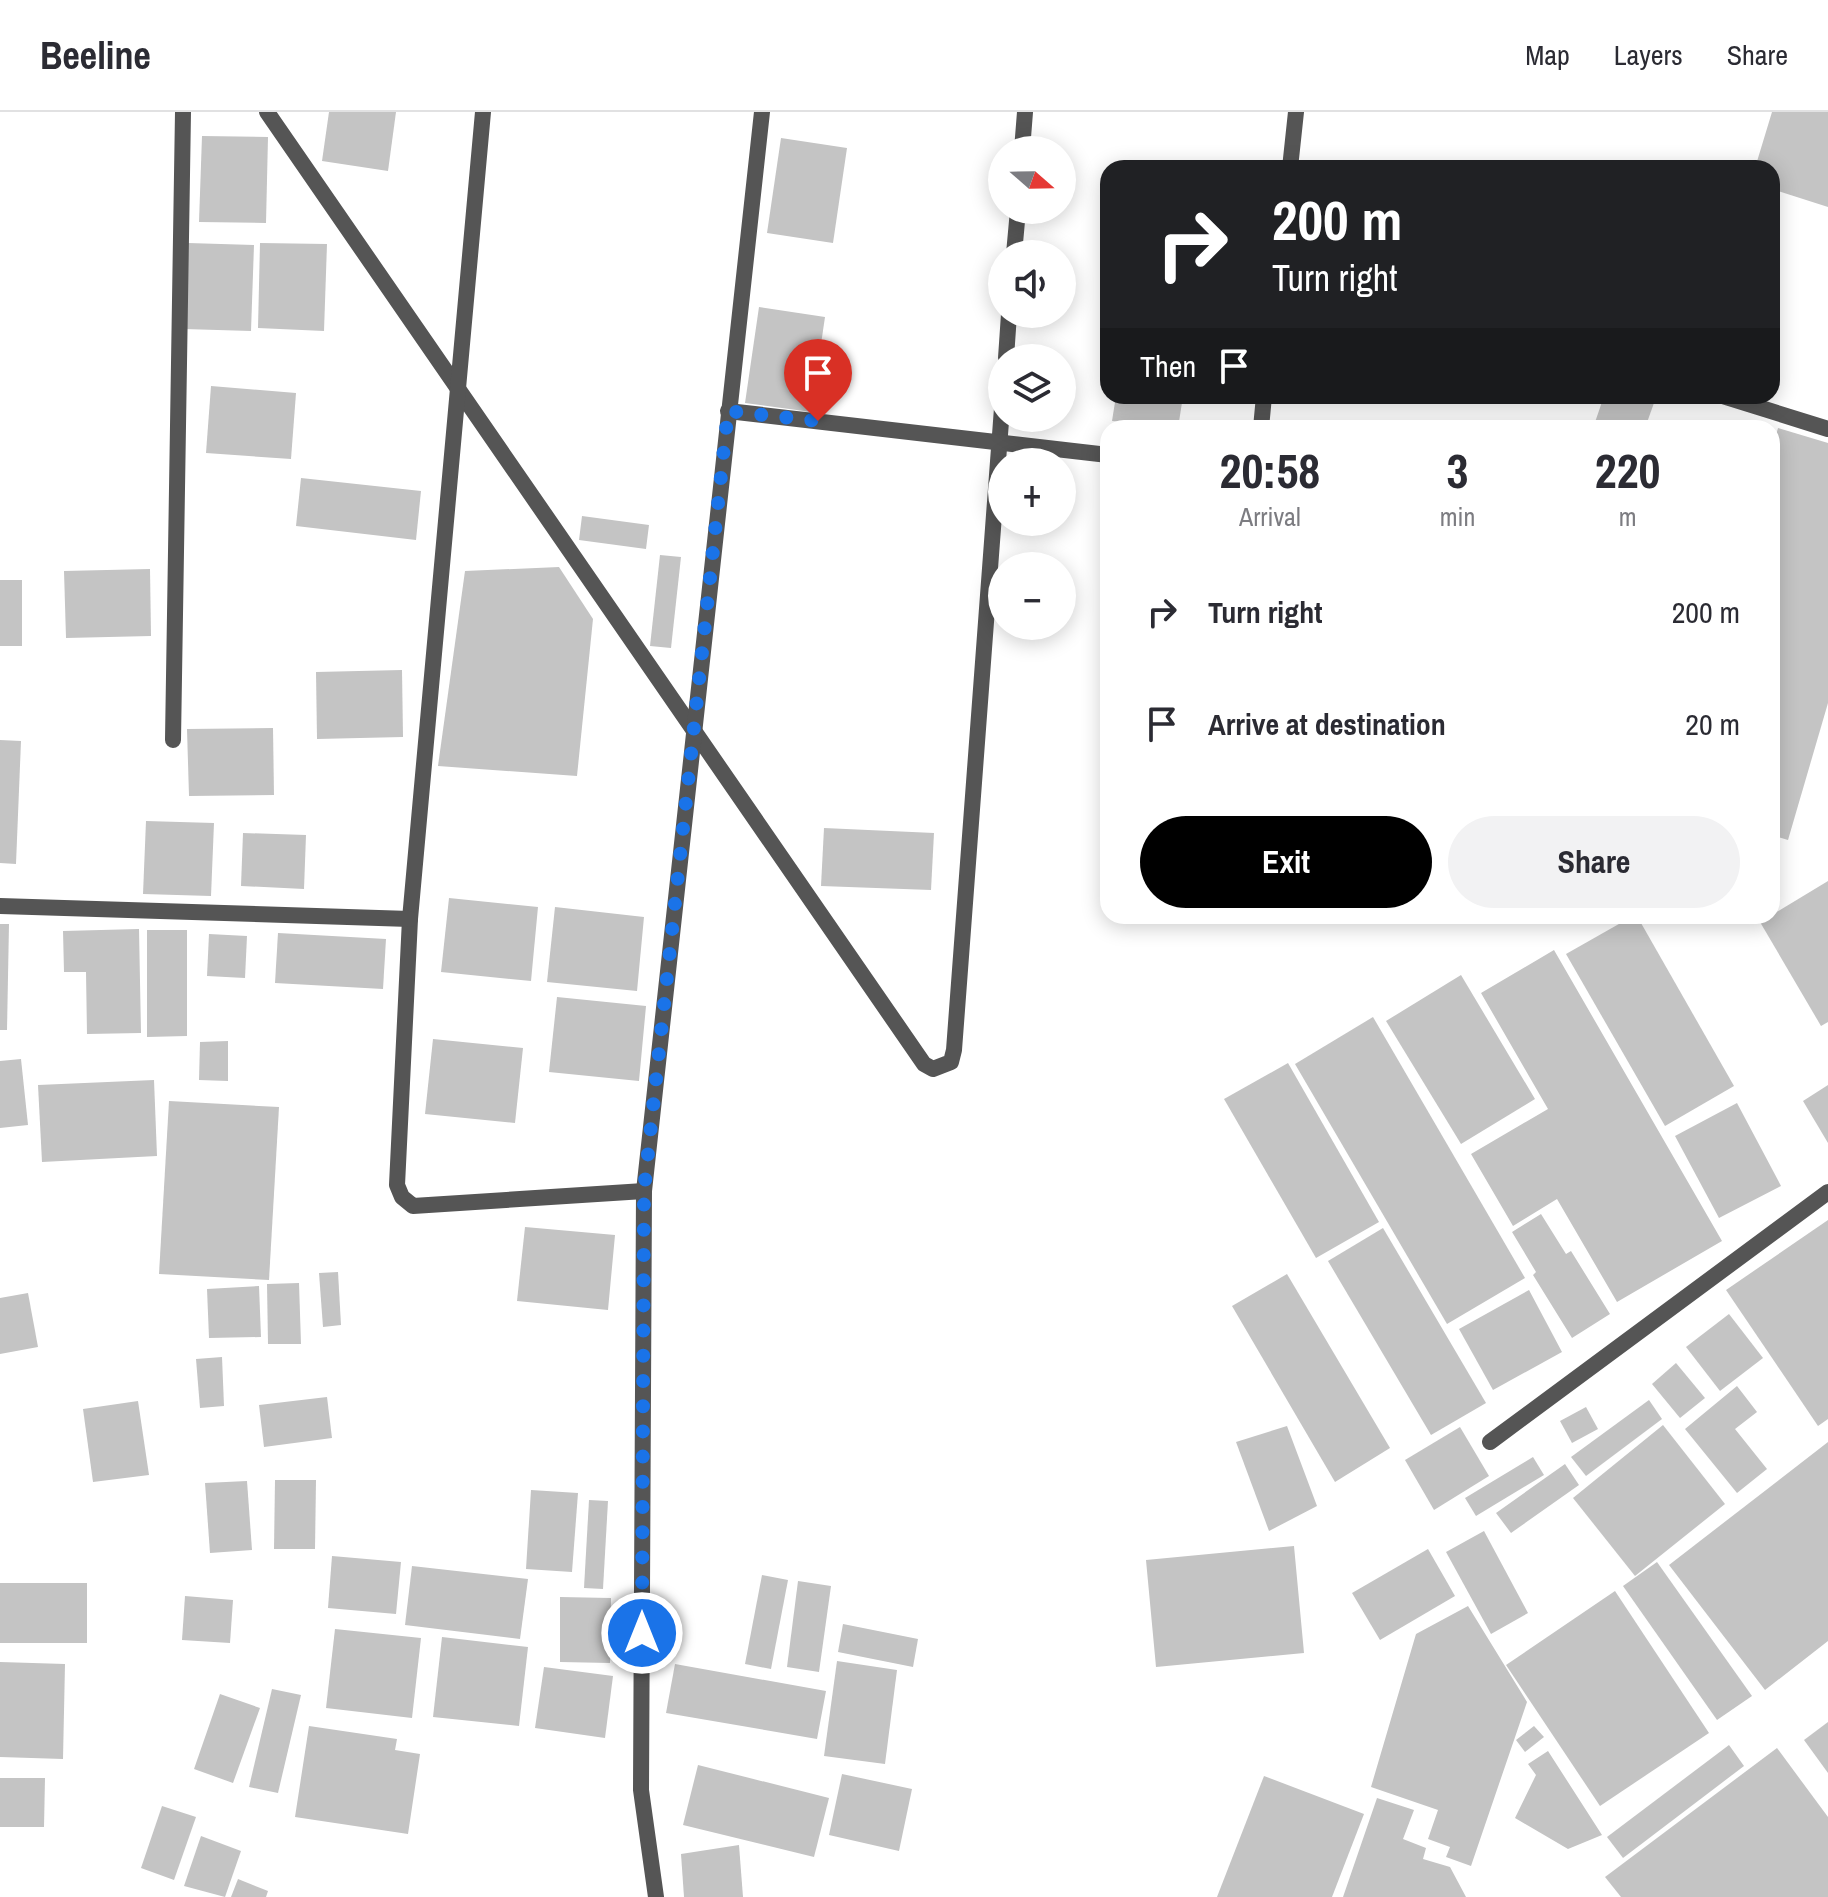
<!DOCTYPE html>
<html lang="en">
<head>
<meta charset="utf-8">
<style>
  body { margin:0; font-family:"Archivo Narrow",sans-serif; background:#f2f2f3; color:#2b2b33; height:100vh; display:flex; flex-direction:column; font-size:30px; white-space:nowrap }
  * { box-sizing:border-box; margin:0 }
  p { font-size:26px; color:#7c7c81 }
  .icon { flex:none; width:44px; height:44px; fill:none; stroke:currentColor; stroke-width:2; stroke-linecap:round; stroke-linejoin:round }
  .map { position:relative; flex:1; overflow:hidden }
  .panel { position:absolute; left:1100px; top:308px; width:680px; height:504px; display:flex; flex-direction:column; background:#fff; border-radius:24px; box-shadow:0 4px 20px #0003 }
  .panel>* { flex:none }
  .top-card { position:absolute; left:1100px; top:48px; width:680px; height:244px; border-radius:24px; box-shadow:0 4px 20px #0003; background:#202124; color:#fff; overflow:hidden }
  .needle { width:52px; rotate:110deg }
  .buttons { position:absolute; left:988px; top:24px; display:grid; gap:16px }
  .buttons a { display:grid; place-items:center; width:88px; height:88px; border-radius:50%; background:#fff; box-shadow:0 4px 20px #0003; font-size:40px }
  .pin { position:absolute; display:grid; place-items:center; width:68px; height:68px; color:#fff; margin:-82px -34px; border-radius:50% 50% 50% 0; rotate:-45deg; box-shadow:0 0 8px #0007 }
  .pin .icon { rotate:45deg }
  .me { position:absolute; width:88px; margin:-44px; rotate:0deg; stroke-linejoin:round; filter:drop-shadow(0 0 6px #0008) }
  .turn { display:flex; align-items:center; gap:28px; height:168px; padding:0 40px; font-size:36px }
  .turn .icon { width:104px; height:104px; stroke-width:2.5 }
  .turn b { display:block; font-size:56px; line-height:68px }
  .then { display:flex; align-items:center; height:76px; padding:0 40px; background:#0003; gap:16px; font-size:30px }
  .eta { display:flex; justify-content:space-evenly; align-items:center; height:136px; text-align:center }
  .eta b { font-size:48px; font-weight:700; line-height:56px }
  .button { display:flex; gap:16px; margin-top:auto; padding:16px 40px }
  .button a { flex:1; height:92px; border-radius:48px; background:#000; color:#fff; font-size:32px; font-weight:700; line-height:92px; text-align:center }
  .button a+a { background:#f2f2f3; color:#2b2b33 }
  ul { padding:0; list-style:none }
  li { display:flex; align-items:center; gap:24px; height:112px; padding:0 40px }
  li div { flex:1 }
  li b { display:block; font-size:30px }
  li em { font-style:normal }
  header { display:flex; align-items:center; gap:48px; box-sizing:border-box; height:112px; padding:0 40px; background:#fff; border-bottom:2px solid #e1e1e2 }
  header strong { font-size:38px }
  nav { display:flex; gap:44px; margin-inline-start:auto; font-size:28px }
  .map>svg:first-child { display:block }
</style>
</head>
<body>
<header>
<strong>Beeline</strong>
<nav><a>Map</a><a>Layers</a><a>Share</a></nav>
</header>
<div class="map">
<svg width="1828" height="1785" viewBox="0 0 1828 1785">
  <rect width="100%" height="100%" fill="#fff"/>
  <g fill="#c4c4c4">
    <path d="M329,0H396L388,59L322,49Z"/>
    <path d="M1772,0H1828V95L1772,77V56H1755Z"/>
    <path d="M202,24L268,25L266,111L199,110Z"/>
    <path d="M781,26L847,36L833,131L767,121Z"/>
    <path d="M188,131L254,133L251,219L184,217Z"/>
    <path d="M260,131L327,132L324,219L258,216Z"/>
    <path d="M759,195L825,205L811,300L745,291Z"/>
    <path d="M211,274L296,281L291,347L206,341Z"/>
    <path d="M1116,284H1183L1178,316L1112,309Z"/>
    <path d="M1604,284H1632L1654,291L1645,316H1593Z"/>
    <path d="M1778,316L1828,331V591L1788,728L1772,723V338Z"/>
    <path d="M301,366L421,379L416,428L296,414Z"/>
    <path d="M582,404L649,413L646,437L579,428Z"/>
    <path d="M660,443L681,445L671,536L650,534Z"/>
    <path d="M559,455L593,507L577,664L438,654L465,459Z"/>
    <path d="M150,457L151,524L66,526L64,459Z"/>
    <rect x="0" y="468" width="22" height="66"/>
    <path d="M402,558L403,625L317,627L316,560Z"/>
    <path d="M273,616L274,683L189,684L187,617Z"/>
    <path d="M0,628L21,629L16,752L0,751Z"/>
    <path d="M146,709L214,711L211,784L143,782Z"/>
    <path d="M824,716L934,721L931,778L821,774Z"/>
    <path d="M243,721L306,723L304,777L241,774Z"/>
    <path d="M1828,769V910L1821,914L1760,810Z"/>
    <path d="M449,786L538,795L531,869L441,860Z"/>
    <path d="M555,795L644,805L637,879L547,870Z"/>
    <path d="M1633,804H1637L1734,974L1665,1014L1566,842Z"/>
    <path d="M0,812H9L7,918H0Z"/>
    <path d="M139,817L141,921L87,922L86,860H64L63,819Z"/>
    <path d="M147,818H187V924L147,925Z"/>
    <path d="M278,821L386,827L383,877L275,871Z"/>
    <path d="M209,822L247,824L245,866L207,864Z"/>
    <path d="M1554,838L1722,1129L1617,1190L1557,1087L1513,1114L1471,1042L1548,997L1481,881Z"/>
    <path d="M1461,863L1535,987L1461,1032L1386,909Z"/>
    <path d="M557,885L646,894L639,969L549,960Z"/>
    <path d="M1373,905L1525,1166L1447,1212L1295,952Z"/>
    <path d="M433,927L523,936L515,1011L425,1002Z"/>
    <path d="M228,929V969L199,968L200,930Z"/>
    <path d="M21,947L28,1013L0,1016V949Z"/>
    <path d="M1288,951L1379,1110L1316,1146L1224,987Z"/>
    <path d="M154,968L157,1044L42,1050L38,973Z"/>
    <path d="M1828,973V1031L1803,989Z"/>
    <path d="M169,989L279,995L269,1168L159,1162Z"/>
    <path d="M1737,991L1781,1074L1719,1106L1675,1024Z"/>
    <path d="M1541,1102L1566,1142L1571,1139L1610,1202L1572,1226L1533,1163L1536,1160L1512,1120Z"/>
    <path d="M1828,1108V1307L1818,1314L1726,1178Z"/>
    <path d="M525,1115L615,1123L608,1198L517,1189Z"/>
    <path d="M1383,1116L1486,1291L1431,1323L1328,1149Z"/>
    <path d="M338,1160L341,1213L323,1215L319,1161Z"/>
    <path d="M1287,1162L1390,1336L1335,1370L1232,1194Z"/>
    <path d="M299,1171L301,1232H268L267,1172Z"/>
    <path d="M259,1174L261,1225L209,1226L207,1177Z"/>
    <path d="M1529,1178L1562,1240L1493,1278L1459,1217Z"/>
    <path d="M28,1181L38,1235L0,1242V1186Z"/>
    <path d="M1729,1202L1763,1246L1720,1279L1686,1235Z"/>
    <path d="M222,1245L224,1294L200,1296L196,1247Z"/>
    <path d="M1676,1251L1705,1286L1680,1306L1652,1272Z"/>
    <path d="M1737,1274L1757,1300L1735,1317L1767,1357L1737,1381L1685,1317Z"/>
    <path d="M327,1285L332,1326L264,1335L259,1293Z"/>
    <path d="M1649,1288L1662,1307L1586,1364L1571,1345Z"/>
    <path d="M138,1289L149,1363L93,1370L83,1297Z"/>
    <path d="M1586,1295L1598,1317L1572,1331L1560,1309Z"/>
    <path d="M1663,1313L1725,1392L1635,1464L1573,1386Z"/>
    <path d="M1287,1314L1317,1394L1269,1419L1236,1330Z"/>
    <path d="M1460,1315L1489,1364L1434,1398L1405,1348Z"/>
    <path d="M1828,1330V1529L1765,1578L1669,1453Z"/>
    <path d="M1533,1345L1544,1363L1476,1404L1465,1386Z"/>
    <path d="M1565,1352L1579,1373L1511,1421L1496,1401Z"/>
    <path d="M275,1368H316L315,1437H274Z"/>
    <path d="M247,1369L252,1438L210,1441L205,1371Z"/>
    <path d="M531,1378L578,1381L572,1460L526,1457Z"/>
    <path d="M589,1388L608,1389L603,1477L584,1476Z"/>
    <path d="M1484,1419L1528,1501L1491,1522L1446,1440Z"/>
    <path d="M1294,1434L1304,1541L1156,1555L1146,1448Z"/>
    <path d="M1428,1437L1455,1484L1380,1528L1352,1481Z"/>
    <path d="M332,1444L401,1450L396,1502L328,1496Z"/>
    <path d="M1657,1450L1752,1584L1717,1608L1623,1474Z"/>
    <path d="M412,1454L528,1467L520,1527L405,1513Z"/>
    <path d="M762,1463L788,1468L771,1557L745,1552Z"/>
    <path d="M798,1469L831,1474L819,1560L787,1555Z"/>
    <rect x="0" y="1471" width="87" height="60"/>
    <path d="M1615,1479L1709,1621L1600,1694L1506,1553Z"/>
    <path d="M185,1484L233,1488L230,1531L182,1528Z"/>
    <path d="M560,1485L611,1486L610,1551L560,1550Z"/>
    <path d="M1468,1494L1527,1590L1471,1754L1446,1745L1450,1735L1428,1727L1438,1698L1371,1675L1416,1522Z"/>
    <path d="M843,1512L918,1527L913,1555L838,1540Z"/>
    <path d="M335,1517L421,1526L412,1606L326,1596Z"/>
    <path d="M442,1525L528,1535L519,1614L433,1605Z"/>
    <path d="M837,1549L897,1558L885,1652L824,1644Z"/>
    <path d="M0,1550L65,1552L63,1647L0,1645Z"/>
    <path d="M675,1552L826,1579L817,1627L666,1601Z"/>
    <path d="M544,1555L613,1564L605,1626L535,1616Z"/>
    <path d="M272,1577L301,1583L278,1681L249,1675Z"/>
    <path d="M220,1582L260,1596L233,1671L194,1657Z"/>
    <path d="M1828,1610V1661L1804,1628Z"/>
    <path d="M309,1614L397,1627L395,1638L420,1642L408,1722L295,1705Z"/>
    <path d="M1534,1614L1544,1625L1525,1640L1516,1628Z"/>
    <path d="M1729,1633L1744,1654L1623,1746L1607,1725Z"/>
    <path d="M1777,1636L1828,1705V1785H1621L1605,1765Z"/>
    <path d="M1548,1639L1602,1723L1568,1737L1515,1706L1536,1663L1528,1652Z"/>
    <path d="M698,1653L829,1686L814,1745L683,1713Z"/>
    <path d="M842,1662L912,1677L899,1739L829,1723Z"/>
    <path d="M1264,1664L1364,1702L1332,1785H1217Z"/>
    <path d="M0,1666H45L44,1715H0Z"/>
    <path d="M1377,1686L1414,1698L1403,1727L1426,1736L1423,1747L1450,1755L1466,1785H1343Z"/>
    <path d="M162,1694L196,1705L174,1768L141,1756Z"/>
    <path d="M201,1724L241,1739L225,1785L184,1774Z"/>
    <path d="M739,1733L743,1785H684L681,1742Z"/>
    <path d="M238,1767L268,1779L266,1785H231Z"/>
  </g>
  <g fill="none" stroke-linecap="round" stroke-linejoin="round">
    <path stroke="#555" stroke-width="16" d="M1723,284L1828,317"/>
    <g stroke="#555" stroke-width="16">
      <path d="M267,0L924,952L933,957L951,950L954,938L1002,296"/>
      <path d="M483,0L410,807L397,1073L402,1085L413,1094L644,1079"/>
      <path d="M1022,38L1025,0"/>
      <path d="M1290,56L1296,0"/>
      <path d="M1014,142L1018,98"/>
      <path d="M1006,246L1009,202"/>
      <path d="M728,299L1108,343"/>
      <path d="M1261,316L1264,284"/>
      <path d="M173,628L183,0"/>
      <path d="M0,794L410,807"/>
      <path d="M1490,1330L1828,1080"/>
      <path d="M656,1785L641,1678L644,1079L762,0"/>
    </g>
  </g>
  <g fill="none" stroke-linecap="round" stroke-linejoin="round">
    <path stroke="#1a73e8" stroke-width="14" stroke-dasharray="0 25.2" d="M642,1521L644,1079L728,299L818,309"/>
  </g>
</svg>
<div class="buttons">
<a><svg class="needle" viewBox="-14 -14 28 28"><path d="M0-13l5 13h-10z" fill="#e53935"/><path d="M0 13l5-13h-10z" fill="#7c7c81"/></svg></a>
<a><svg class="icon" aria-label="sound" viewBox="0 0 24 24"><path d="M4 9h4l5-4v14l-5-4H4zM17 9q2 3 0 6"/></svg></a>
<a><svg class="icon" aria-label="layers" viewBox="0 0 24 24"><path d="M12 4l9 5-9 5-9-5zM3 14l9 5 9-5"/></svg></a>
<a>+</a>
<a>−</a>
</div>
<div class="pin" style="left:818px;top:309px;background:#d93025"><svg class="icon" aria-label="arrive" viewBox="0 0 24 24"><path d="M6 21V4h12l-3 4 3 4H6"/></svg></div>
<svg class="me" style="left:642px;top:1521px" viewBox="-20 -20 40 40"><circle r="17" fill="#1a73e8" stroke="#fff" stroke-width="3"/><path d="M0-11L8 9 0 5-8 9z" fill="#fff"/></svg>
<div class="top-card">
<div class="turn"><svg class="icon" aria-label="right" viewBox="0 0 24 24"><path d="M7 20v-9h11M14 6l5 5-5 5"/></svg><div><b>200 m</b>Turn right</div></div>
<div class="then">Then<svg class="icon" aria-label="arrive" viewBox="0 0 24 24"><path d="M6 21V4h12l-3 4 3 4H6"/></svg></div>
</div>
<section class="panel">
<div class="eta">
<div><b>20:58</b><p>Arrival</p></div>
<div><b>3</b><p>min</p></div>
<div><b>220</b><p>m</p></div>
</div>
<ul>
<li><svg class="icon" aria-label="right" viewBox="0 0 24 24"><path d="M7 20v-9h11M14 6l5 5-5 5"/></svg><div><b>Turn right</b></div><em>200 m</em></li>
<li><svg class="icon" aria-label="arrive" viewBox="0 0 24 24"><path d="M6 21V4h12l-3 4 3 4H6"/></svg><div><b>Arrive at destination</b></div><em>20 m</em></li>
</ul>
<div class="button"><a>Exit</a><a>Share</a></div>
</section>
</div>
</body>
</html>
